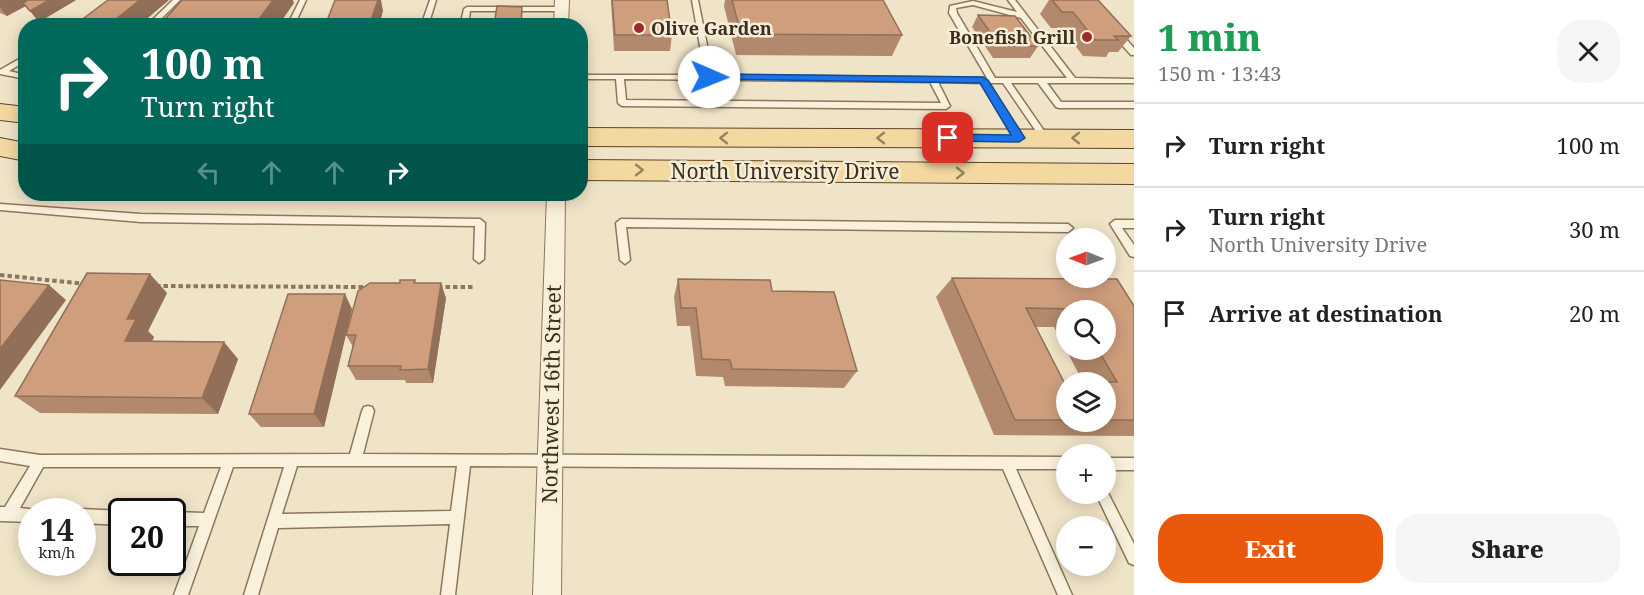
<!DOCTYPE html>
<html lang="en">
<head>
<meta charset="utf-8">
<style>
  body { margin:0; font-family:"Noto Serif",serif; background:#f6f6f6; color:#222; height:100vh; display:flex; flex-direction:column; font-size:22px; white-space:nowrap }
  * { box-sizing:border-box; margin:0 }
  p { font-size:20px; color:#767676 }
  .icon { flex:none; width:33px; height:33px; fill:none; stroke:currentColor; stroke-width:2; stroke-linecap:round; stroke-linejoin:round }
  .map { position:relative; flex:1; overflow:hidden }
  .panel { display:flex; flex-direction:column; background:#fff; width:510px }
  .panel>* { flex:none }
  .banner { position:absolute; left:18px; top:18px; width:570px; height:183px; border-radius:24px; box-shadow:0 3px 15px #0003; background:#00695c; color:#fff; overflow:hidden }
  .needle { width:39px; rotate:271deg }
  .tools { position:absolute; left:1056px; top:228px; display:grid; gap:12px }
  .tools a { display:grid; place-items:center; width:60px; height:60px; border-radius:50%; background:#fff; box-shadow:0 3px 15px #0003; font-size:30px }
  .speed { position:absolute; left:18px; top:498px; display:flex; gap:12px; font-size:30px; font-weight:700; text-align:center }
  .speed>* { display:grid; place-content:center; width:78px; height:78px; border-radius:50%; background:#fff; box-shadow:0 3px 15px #0003; line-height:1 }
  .speed small { font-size:15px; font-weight:400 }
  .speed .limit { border:3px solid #111; border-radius:9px; background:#fff; color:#111 }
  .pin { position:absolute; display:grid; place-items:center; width:51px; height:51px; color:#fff; margin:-26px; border-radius:12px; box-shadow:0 3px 9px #0006 }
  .me { position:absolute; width:66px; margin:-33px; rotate:91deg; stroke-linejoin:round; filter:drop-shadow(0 0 4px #0008) }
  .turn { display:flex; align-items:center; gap:21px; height:126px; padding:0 24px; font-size:27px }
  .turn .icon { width:78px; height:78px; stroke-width:2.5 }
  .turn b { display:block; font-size:42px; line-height:51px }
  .lanes { display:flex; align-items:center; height:57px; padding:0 24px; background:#0003; justify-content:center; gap:30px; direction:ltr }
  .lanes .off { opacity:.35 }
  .round { display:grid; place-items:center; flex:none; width:63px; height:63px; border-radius:24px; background:#f6f6f6 }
  .head { display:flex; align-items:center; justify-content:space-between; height:102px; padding:0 24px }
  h1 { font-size:36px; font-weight:800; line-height:45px; color:#1e9e55 }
  .button { display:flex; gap:12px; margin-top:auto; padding:12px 24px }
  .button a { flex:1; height:69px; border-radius:24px; background:#ea580c; color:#fff; font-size:24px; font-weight:800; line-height:69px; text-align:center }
  .button a+a { background:#f6f6f6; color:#222 }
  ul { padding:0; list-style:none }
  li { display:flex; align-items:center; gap:18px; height:84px; padding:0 24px; border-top:2px solid #e0e0e0 }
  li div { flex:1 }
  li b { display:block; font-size:22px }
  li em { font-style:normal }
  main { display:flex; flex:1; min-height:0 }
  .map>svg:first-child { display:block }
</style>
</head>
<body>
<main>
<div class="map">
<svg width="1134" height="595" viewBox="0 0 1134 595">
  <rect width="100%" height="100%" fill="#f0e4c8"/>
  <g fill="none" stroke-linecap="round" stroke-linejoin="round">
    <defs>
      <g id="lane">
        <path d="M173,0H180L154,26H146Z"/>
        <path d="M300,0H306L294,26H287Z"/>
        <path d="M430,0H436L428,26H421Z"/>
        <path d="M692,0H698L713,75L987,78L949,13L950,6L973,1L1017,12L1008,0H1015L1075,78L1134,79V83H1047L1061,102H1134V108H1059L1056,107L1038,83H1011L1049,138L1045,141L1042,140L1003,83H989L1023,138L1019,141L1016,140L981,83L938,82L950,106L946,109L622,106L618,103L616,79H580V75H705ZM973,5L1021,18L1067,78H995L957,13L956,8ZM624,79L930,82L941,103L626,100Z"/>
        <path d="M467,7H561L564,9L561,11H470L468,26H460L464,9Z"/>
        <path d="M1113,31H1119L1134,48V55H1131L1113,35Z"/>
        <path d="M26,55V61L9,71L26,75V79L0,74V70Z"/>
        <path d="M0,204L141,214L480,219L485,223L484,259L479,263L474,259L475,226L141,222L0,210Z"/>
        <path d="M621,219L1068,224L1073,228L1068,232L626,227L630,260L625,264L620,260L616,223Z"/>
        <path d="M1115,220H1134V228H1122L1134,245V257L1130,256L1110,224Z"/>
        <path d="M368,406L372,407L374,411L363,454L1066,457V469H1016L1072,595H1058L1003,469L470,466L455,595H441L450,524L278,528L258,595H244L284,467H233L188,595H174L199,526H172V512L204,513L221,467H43L20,508L37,510L32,512V522L0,521V507H5L30,466L0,461V449L40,455L350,454L362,411L364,407ZM297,466H457L451,511L282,514Z"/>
        <rect x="1106" y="458" width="28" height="12"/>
        <path d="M1106,489L1134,544V565L1129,563L1096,494H1106Z"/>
        <path d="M82,509L122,511V525L82,523V512H77Z"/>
      </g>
      <g id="street">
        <path d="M555,0H569L568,26H554Z"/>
        <path d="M547,194H565L561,595H533Z"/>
      </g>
      <g id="primary">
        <path d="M0,104L26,107V123L0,120Z"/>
        <path d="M580,128L1134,130V148L580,146Z"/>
        <path d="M0,138L26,143V161L0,156Z"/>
        <path d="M580,160L1134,164V184L580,180Z"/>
      </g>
    </defs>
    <use href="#lane" stroke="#8d765c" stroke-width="3"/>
    <use href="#street" stroke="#8d765c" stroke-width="2"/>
    <use href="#primary" stroke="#5b4430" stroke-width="2"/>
    <g stroke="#8d765c" stroke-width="4" stroke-dasharray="4.5 3" stroke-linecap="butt">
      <path d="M0,275L86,284"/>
      <path d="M156,286L368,287"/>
      <path d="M438,287H475"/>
    </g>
    <use href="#lane" fill="#faf1dc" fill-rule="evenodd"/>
    <use href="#street" fill="#faf1dc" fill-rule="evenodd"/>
    <use href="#primary" fill="#f3d9a0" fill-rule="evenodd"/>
  </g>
  <g fill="#b2896c" fill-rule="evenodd">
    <path d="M0,0H76L39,22L26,6L7,16L0,13Z"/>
    <path d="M169,0L138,26H88L84,18Z"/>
    <path d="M611,0H667L672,35L670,51H614Z"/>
    <path d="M725,0H883L902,35L892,56L736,55L724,6Z"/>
    <path d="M1049,0H1098L1131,36L1118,52H1109L1106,57L1083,56L1062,28H1051L1040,14Z"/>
    <path d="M978,15L1038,46L1030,58H993L972,27Z"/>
    <path d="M952,278L1134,306V436L994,435L936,297ZM1066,310H1106V350H1066ZM1036,327H1054L1083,382H1064ZM1066,382H1106V422H1066Z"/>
    <path d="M678,279L772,291L857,371L844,388L725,386L723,377L696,376L690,326H677L674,297Z"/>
    <path d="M415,280L416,283L446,298L433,383H406L405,380H356L348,366L353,347L346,335L400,283Z"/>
    <path d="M167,293L148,331L154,337L152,341L238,359L218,414L40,413L15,396Z"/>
    <path d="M352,309L324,427H261L249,414Z"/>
  </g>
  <g fill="#916f58">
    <path d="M0,0H26L29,4L7,16L0,7Z"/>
    <path d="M49,0H76L39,22L30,11Z"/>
    <path d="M140,0H169L138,26H113L111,23Z"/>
    <path d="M273,0H293L294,3L278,26H254Z"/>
    <path d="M378,0H381L383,11L379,26H369Z"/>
    <path d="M150,274L167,293L148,331L154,337L144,358L125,341L127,319Z"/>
    <path d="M441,283L446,298L433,383L428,369Z"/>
    <path d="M49,285L66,300L0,390V349Z"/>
    <path d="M345,294L352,309L324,427L314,414Z"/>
    <path d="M224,342L238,359L218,414L202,398Z"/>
  </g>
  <g fill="#cf9f7d" stroke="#916f58" stroke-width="1.5" fill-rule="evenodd">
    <path d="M28,0H49L30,11L23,3Z"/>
    <path d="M108,0H140L111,23L84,18Z"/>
    <path d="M182,0H273L254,26H159Z"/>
    <path d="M335,0H378L369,26H325Z"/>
    <path d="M612,0H667L672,35H615Z"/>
    <path d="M732,0H883L902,35L741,34Z"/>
    <path d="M1052,0H1098L1131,36H1114L1118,40H1095L1073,12H1062Z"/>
    <path d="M497,6L522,7L521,26H494Z"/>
    <path d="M978,15L1015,16L1038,46H1000Z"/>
    <path d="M87,273L150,274L127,319H136L125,341L224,342L202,398L15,396Z"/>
    <path d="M952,278L1117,279L1134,306V420H1106V382H1066V420H1015ZM1026,308L1075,309L1076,310H1106V350H1098L1117,382H1064Z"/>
    <path d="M678,279L770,280L772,291L834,292L857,371L732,369L730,360L702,359L696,308H681Z"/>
    <path d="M0,280L49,285L0,349Z"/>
    <path d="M400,280H415L414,283H441L428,369L400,370L401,366H348L356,335H346L358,291L370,283H400Z"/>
    <path d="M288,294H345L314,414H249Z"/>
  </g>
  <defs><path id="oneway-chevron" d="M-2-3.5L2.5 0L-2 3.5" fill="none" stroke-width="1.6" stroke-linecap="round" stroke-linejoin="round" transform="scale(1.5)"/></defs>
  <g stroke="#988460">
    <use href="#oneway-chevron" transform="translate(724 138) rotate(-180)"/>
    <use href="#oneway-chevron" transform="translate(881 138) rotate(-180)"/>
    <use href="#oneway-chevron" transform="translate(1076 138) rotate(-180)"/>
    <use href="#oneway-chevron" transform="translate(639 170)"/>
    <use href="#oneway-chevron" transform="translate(960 173)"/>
  </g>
  <path fill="#1a73e8" stroke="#114b97" stroke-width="1.5" d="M709,74L983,77L988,80L1025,138L1019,142L944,141V136L948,134L1011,135L980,83L706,79L704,77Z"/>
  <g fill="#9e2a2b" stroke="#f7eed8" stroke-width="2">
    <circle cx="639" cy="28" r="6"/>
    <circle cx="1087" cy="37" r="6"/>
  </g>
  <g text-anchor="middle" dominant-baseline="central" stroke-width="5" stroke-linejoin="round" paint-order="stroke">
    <g font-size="18" font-weight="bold" fill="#3d2e20" stroke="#f7eed8" text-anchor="start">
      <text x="651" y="28">Olive Garden</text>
      <text x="1075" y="37" text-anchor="end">Bonefish Grill</text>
    </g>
    <g font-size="21" fill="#3d2e20" stroke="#f7eed8">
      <text x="785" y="171">North University Drive</text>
      <text transform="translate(551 394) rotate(-89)">Northwest 16th Street</text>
    </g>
  </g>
</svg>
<div class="tools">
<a><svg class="needle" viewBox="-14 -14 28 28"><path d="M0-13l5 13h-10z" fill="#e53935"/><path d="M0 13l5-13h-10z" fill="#767676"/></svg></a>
<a><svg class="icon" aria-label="search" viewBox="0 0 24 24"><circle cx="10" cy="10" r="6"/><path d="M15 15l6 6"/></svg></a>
<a><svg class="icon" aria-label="layers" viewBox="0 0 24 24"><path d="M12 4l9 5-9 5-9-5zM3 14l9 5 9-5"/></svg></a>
<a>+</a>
<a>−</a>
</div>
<div class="speed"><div>14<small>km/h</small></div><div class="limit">20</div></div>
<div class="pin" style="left:948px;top:138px;background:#d93025"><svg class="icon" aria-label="arrive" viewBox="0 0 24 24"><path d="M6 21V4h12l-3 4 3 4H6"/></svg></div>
<svg class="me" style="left:709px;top:77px" viewBox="-20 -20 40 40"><circle r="19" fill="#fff"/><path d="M0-13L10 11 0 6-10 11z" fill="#1a73e8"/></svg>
<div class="banner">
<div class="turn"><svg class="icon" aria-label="right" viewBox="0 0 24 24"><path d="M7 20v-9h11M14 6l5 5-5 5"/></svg><div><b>100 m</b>Turn right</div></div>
<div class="lanes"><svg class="icon off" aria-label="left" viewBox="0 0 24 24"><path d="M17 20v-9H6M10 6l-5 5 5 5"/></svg><svg class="icon off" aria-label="ahead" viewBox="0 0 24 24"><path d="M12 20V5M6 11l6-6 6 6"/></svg><svg class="icon off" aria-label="ahead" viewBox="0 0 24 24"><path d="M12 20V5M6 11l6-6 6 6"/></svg><svg class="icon" aria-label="right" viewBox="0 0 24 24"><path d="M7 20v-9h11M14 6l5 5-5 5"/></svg></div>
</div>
</div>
<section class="panel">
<div class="head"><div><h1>1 min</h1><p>150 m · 13:43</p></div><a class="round"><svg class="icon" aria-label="close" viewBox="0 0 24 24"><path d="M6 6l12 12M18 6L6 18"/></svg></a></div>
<ul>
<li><svg class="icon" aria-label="right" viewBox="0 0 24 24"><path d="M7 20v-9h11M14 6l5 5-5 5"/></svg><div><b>Turn right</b></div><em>100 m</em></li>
<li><svg class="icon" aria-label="right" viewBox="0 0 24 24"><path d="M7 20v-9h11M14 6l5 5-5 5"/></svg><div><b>Turn right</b><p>North University Drive</p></div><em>30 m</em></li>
<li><svg class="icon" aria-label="arrive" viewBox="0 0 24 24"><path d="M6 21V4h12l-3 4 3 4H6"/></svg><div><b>Arrive at destination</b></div><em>20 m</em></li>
</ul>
<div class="button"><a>Exit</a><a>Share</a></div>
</section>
</main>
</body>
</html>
